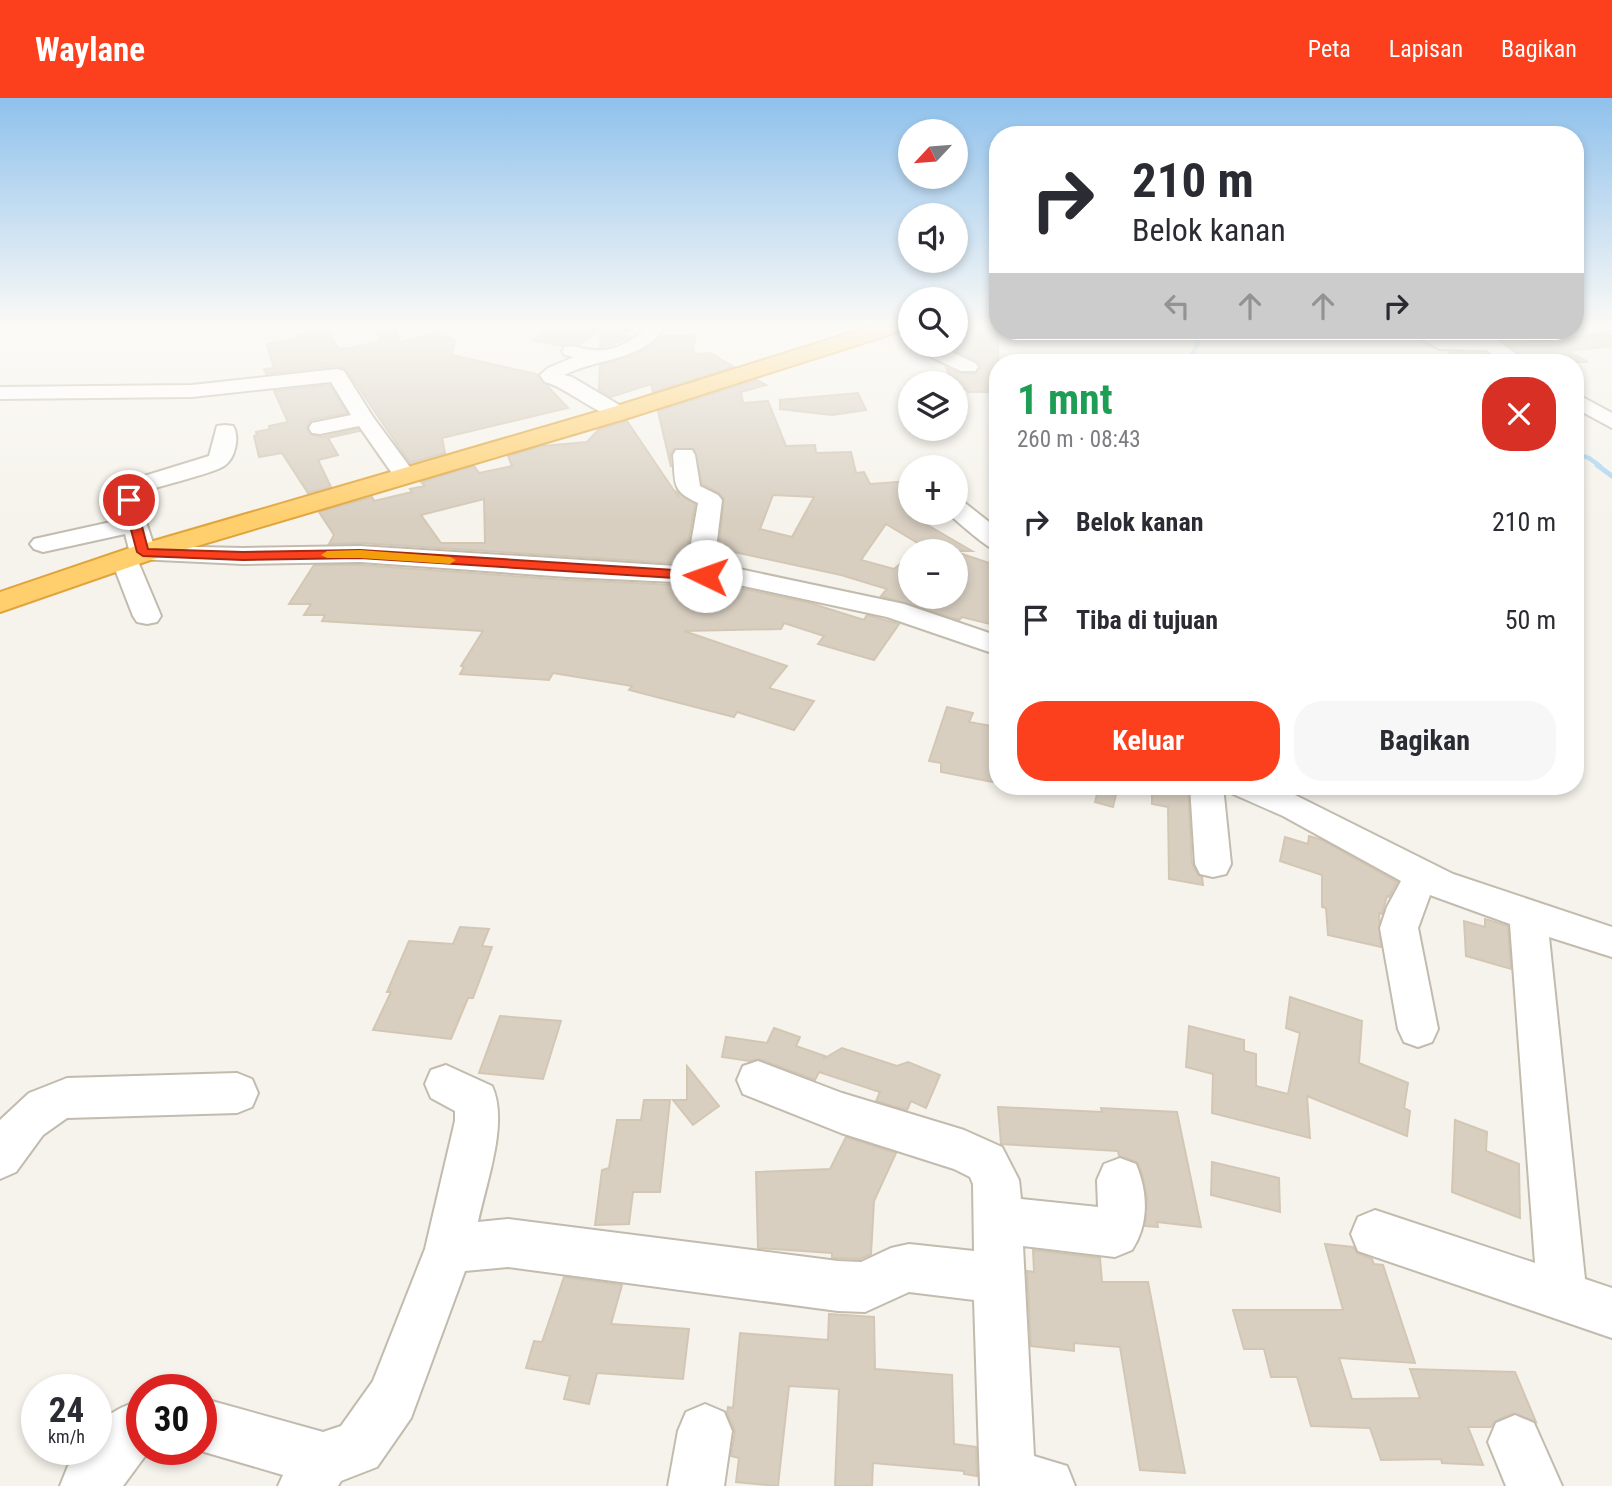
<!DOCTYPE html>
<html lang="id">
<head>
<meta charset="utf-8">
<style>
  body { margin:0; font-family:"Roboto Condensed",sans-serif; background:#f7f7f7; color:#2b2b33; height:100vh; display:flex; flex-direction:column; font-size:26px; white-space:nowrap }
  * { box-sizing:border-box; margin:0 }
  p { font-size:23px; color:#7c7c81 }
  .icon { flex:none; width:38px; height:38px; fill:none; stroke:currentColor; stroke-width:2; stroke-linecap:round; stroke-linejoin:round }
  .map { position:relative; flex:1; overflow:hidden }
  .drawer { position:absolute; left:989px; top:256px; width:595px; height:441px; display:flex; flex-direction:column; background:#fff; border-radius:28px; box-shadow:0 4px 10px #0003 }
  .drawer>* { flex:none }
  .hud { position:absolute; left:989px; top:28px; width:595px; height:214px; border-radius:28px; box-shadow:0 4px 10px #0003; background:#fff; color:#2b2b33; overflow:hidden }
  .needle { width:46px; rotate:244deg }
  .controls { position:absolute; left:898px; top:21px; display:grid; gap:14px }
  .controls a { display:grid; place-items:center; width:70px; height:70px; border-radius:50%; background:#fff; box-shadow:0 4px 10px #0003; font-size:35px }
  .speed { position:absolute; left:21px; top:1276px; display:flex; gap:14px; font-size:35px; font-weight:700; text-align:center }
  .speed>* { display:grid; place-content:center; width:91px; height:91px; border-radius:50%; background:#fff; box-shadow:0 4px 10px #0003; line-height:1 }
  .speed small { font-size:18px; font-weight:400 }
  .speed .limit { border:10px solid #d22; background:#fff; color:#111 }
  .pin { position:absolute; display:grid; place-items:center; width:60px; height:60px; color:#fff; margin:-30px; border:4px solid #fff; border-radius:50%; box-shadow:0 2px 7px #0007 }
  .me { position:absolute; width:77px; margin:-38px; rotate:273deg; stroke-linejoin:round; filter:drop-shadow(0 0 5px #0008) }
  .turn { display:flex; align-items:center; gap:24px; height:147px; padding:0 28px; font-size:32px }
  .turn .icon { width:91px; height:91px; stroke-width:2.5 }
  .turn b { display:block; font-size:49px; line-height:60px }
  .lanes { display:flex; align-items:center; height:66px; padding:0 28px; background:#0003; justify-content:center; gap:35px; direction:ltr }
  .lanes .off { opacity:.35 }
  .round { display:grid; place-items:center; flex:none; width:74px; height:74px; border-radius:28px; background:#f7f7f7 }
  .summary { display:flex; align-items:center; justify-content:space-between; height:119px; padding:0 28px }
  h1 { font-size:42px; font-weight:700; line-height:52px; color:#1e9e55 }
  .button { display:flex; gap:14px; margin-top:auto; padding:14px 28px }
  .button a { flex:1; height:80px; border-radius:28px; background:#fc3f1d; color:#fff; font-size:28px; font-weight:700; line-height:80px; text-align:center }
  .button a+a { background:#f7f7f7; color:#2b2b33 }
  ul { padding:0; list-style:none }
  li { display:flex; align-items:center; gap:21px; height:98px; padding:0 28px }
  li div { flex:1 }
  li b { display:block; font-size:26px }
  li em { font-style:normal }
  header { display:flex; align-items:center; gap:42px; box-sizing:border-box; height:98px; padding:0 35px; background:#fc3f1d; color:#fff }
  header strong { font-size:33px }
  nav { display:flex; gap:38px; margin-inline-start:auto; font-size:24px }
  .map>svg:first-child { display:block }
</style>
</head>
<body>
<header>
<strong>Waylane</strong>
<nav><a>Peta</a><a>Lapisan</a><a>Bagikan</a></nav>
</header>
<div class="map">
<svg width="1612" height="1388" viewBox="0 0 1612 1388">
  <rect width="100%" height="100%" fill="#f6f3ec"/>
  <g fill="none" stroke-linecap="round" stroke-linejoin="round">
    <g stroke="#a9d4f2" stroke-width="4.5">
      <path d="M1188,264L1198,245L1190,233"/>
      <path d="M1575,355L1589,360L1600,368"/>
    </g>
    <path stroke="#a9d4f2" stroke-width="5" d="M1597,367L1612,378"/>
  </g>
  <g fill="#d8cfc1" stroke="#d3c7b4" stroke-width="2" fill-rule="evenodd">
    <path d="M375,226H394L400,245L438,233L455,242L452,257L536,276L568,310L442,340L445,355L410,365L345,270L337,268L266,276L264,271L274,270L267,246L298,241L296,238L325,232L340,251L350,250L380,243Z"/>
    <path d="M563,226H637L620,238H632L609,248L600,249L601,231L579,247L563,248L532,242Z"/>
    <path d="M956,226H990L998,237V294H968L966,291H956V285H952L946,269L960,275L975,276L981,269L976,263L942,247H956Z"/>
    <path d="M1489,233H1501L1510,241L1538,244L1606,236L1612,238V248L1568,253L1588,264H1529Z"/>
    <path d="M695,237L693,256L710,255L734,269L653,294L651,286L611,299L599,292L600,267L635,257L662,238Z"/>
    <path d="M1448,254L1485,255L1500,264L1462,262Z"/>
    <path d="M757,282L766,287L741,294L743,305L768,303L786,348L815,347L816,355L851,354L856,375L864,374L870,386L910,383V415H921L912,418L972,453H931L886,426L861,462L894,471L910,458V499H956V454L998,468V528L962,519L959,522L881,498L887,491L841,477L725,452L720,467L719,451L724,400L719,395L702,386L694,351H674L670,357L671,369L658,313ZM773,397L814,399L792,439L760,431Z"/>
    <path d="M330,287L347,315L311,322L307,329L310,336L321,339L358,331L359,333L328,340L338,357L318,362L331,389L308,395L282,355L259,359L254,338L257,337L256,334L270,331L269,328L288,324L274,293Z"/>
    <path d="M858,295L866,312L832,317L780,311V302Z"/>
    <path d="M627,323L679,400L677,394L695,406L687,451L689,466L360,445L329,446L334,437L319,414L372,399L374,403L412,394L410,391L425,388L421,384L474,368L479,375L512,368L508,358L542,348L587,344L598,332ZM484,401L485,445H441L421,417Z"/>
    <path d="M314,467H360L568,482L739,490L810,505L864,522L867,517L899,526L874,562L818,546L824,538L784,525L781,531L684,533L787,568L769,590L814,603L794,632L737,614L734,619L629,592L632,588L553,575L549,582L460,576L464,569L461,568L483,533L322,523L325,517H304L311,506H289Z"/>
    <path d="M947,609L973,615L969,624L998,629V685L941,674V665L929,663Z"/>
    <path d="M1099,688H1118L1113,709L1095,704Z"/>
    <path d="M1152,688H1188L1192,766L1198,777L1202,779L1203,787L1169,781L1168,709L1152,706Z"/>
    <path d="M1309,738L1322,742L1397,784L1389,799L1387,798L1382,816L1379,815L1381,849L1328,837L1326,810L1322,809V777L1280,763L1285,739L1308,746Z"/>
    <path d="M1485,821L1508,828L1511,871L1466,858L1464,823L1485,829Z"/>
    <path d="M460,829L489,831L482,848L492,849L473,900H468L451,941L373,932L391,894H387L409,843L453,846Z"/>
    <path d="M1290,899L1362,923L1359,965L1408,985L1404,1010L1410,1013L1407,1038L1307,998L1310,1040L1212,1015L1213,976L1186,969L1189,928L1244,942V953L1256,956V988L1288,996L1300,935L1286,930Z"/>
    <path d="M500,918L561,923L543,981L479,975Z"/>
    <path d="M774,930L800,939L796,948L825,958L823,961L842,950L897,968L908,964L940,977L926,1010L911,1003L907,1012L876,1003L880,994L819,974L815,982L759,961L750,963L722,959L726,939L767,945Z"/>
    <path d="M687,968L719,1008L693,1027L673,1002H687Z"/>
    <path d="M644,1002H670L660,1094H633L629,1126L595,1127L602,1072L609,1070L617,1022H641Z"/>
    <path d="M998,1009L1102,1014L1101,1010L1177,1014L1201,1129L1157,1124L1158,1129L1145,1128L1147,1099L1142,1076L1137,1064L1119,1058L1118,1053L1001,1046Z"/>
    <path d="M1455,1022L1487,1034L1486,1053L1519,1066L1520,1120L1452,1094Z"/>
    <path d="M846,1039L896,1055L874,1103L871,1156L860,1161L838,1160H832V1155L758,1150L756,1074L830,1071Z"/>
    <path d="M1212,1064L1279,1080L1280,1114L1211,1097Z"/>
    <path d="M1325,1146L1353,1149L1357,1155L1372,1161L1374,1166L1383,1167L1415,1265L1339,1260L1352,1301L1420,1300L1410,1271L1515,1274L1536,1324L1514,1315L1495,1323L1491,1329H1468L1483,1367L1442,1365L1441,1361L1381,1362L1370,1330L1311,1328L1297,1279H1271L1264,1251H1244L1233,1212H1343Z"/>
    <path d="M1033,1152L1100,1160L1102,1184H1148L1185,1375L1140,1372L1120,1249L1074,1245V1253L1031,1248L1027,1173L1034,1174Z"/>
    <path d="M564,1179L622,1187L611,1226L689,1231L683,1281L597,1275L589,1306L564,1301L570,1278L526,1270L534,1243L542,1244Z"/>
    <path d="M829,1216L874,1219L875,1271L952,1277L954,1346L976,1349L977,1378L964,1376V1373L873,1365L872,1388H835L839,1291L789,1288L778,1388L736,1384L739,1360L731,1358L735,1333L727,1315L728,1309L733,1310L740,1235L828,1242Z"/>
  </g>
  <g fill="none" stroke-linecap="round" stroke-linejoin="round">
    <defs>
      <g id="minor">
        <path d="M649,226H668C641,265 603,258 564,277L572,279L626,311L630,315L626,319C605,325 569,290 545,284L540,277L548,270L574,259L565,257L562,253L565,249C576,246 583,252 594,252C615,254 636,242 649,226Z"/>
        <path d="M1575,226H1612V232C1589,236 1518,251 1503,233H1575Z"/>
        <path d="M1408,233H1431L1449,241H1471L1467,233H1485L1527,264H1505L1486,252L1439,251Z"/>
        <path d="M912,247H936L975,265L978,269L975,273H961L914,251Z"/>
        <path d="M337,271L344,273L373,319L415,376L412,381H396L359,328L320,336L312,335L309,330L312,325L351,317L331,284L192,299L0,301V289L192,287Z"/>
        <path d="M1575,295L1612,315V330L1575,310Z"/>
        <path d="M225,327L233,328C240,339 235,361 224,368C211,376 163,387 145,393L142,412L154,448L243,450L360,448L692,469L690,451L698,405C670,392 676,385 673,357L676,352H692L695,357L700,388L718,397L722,402L716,451L718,470L739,471L904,506L998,538V557L887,519L739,487L568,479L360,464L243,466L137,461L161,518L157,524L147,526L137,524L133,518L111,461L115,456L130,455L125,436L43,454L34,451L30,446L34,441L120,422L118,403L128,383L209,358L217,328Z"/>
        <path d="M956,403L965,405L998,431V453C987,451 959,424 947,415H956Z"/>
        <path d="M1190,688H1223L1231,766L1226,776L1213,779L1200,776L1195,766Z"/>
        <path d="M1228,688H1277L1453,776L1612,829V859L1549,839L1585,1181L1612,1190V1240L1358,1153L1351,1136L1358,1119L1375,1112L1535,1165L1510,826L1430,797L1418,830L1438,931L1432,944L1418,949L1404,944L1398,931L1380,830L1387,809L1401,783L1283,718L1233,696Z"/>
        <path d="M758,963L842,995L964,1032L1002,1049L1019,1082L1021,1101L1098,1109L1097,1082L1104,1066L1120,1060L1136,1066C1148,1095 1149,1126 1132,1152L1115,1159L1023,1148L1034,1358L1067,1368L1075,1388H980L974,1202L909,1194L865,1214L838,1213L508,1169L465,1173L411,1320L377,1369L341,1383L338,1388H278L283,1377L194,1351H201V1300L323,1334L341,1328L373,1283L425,1151L455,1023V1013L431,1000L425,986L431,972L446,967L492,988C509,1024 486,1085 478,1124L508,1121L838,1163L861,1164L891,1150L909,1146L974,1153L973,1086L970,1079L954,1071L841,1035L743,996L737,982L743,968Z"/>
        <path d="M237,975L252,981L258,995L252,1009L237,1015L67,1020L43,1037L16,1074L0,1081V1022L29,995L67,980Z"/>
        <path d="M142,1301V1351H154L148,1354L123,1388H60L68,1368L82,1351H96C96,1317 114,1313 142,1301Z"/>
        <path d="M705,1306L724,1314L732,1333L724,1388H668L678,1333L686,1314Z"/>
        <path d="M1515,1317L1534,1325L1562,1388H1506L1488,1344L1496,1325Z"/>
      </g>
      <path id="highway" d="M879,226H910V230L628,320L153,461L0,514V494L133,449L610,310Z"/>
    </defs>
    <use href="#minor" stroke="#c2bbae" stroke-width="4"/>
    <use href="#highway" stroke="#e0a43c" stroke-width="4"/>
    <use href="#minor" fill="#fff" fill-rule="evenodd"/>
    <use href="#highway" fill="#ffcf6e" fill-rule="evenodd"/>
  </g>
  <linearGradient id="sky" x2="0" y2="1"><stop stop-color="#8fc1ec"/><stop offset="0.54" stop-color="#fbfaf6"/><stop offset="1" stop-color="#fbfaf6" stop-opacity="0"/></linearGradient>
  <rect width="1612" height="421" fill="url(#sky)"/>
  <path fill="#fc3f1d" stroke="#a42913" stroke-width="2" d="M129,398L135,402L148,451L243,454L360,452L706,474L713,478L706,482L360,460L243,462L143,458L137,454L123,402Z"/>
  <path fill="#f59e0b" d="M360,452L450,459L456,462L450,466L360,460H327L321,457L327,453Z"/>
</svg>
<div class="controls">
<a><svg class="needle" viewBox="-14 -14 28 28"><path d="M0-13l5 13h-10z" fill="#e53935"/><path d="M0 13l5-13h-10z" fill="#7c7c81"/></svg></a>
<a><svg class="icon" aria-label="sound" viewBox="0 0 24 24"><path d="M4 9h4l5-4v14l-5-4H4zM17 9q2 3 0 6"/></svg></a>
<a><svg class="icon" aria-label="search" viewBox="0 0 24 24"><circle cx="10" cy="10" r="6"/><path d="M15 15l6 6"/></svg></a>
<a><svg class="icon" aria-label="layers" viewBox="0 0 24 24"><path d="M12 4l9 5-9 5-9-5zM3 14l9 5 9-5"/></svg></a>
<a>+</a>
<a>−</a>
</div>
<div class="speed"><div>24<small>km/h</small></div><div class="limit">30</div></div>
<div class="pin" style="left:129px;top:402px;background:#d93025"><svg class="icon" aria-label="arrive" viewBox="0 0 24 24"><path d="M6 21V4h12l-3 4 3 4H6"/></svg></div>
<svg class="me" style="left:706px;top:478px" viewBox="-20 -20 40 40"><circle r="19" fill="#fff"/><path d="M0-13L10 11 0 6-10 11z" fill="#fc3f1d"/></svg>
<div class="hud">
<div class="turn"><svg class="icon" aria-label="right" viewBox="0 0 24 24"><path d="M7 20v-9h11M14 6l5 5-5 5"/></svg><div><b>210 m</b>Belok kanan</div></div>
<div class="lanes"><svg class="icon off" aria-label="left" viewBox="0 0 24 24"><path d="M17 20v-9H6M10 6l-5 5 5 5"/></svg><svg class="icon off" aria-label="ahead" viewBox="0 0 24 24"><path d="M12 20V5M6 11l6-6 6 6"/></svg><svg class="icon off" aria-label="ahead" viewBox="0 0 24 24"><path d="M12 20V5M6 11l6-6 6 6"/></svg><svg class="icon" aria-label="right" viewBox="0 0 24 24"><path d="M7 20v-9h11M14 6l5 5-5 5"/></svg></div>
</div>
<section class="drawer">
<div class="summary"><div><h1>1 mnt</h1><p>260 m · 08:43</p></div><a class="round" style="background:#d93025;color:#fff"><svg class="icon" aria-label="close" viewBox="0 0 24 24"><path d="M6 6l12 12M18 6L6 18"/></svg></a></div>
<ul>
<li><svg class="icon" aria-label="right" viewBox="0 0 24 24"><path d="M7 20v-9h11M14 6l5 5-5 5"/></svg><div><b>Belok kanan</b></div><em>210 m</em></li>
<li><svg class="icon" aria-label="arrive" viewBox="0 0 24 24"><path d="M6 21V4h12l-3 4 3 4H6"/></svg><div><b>Tiba di tujuan</b></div><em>50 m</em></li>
</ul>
<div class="button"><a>Keluar</a><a>Bagikan</a></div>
</section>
</div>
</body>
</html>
